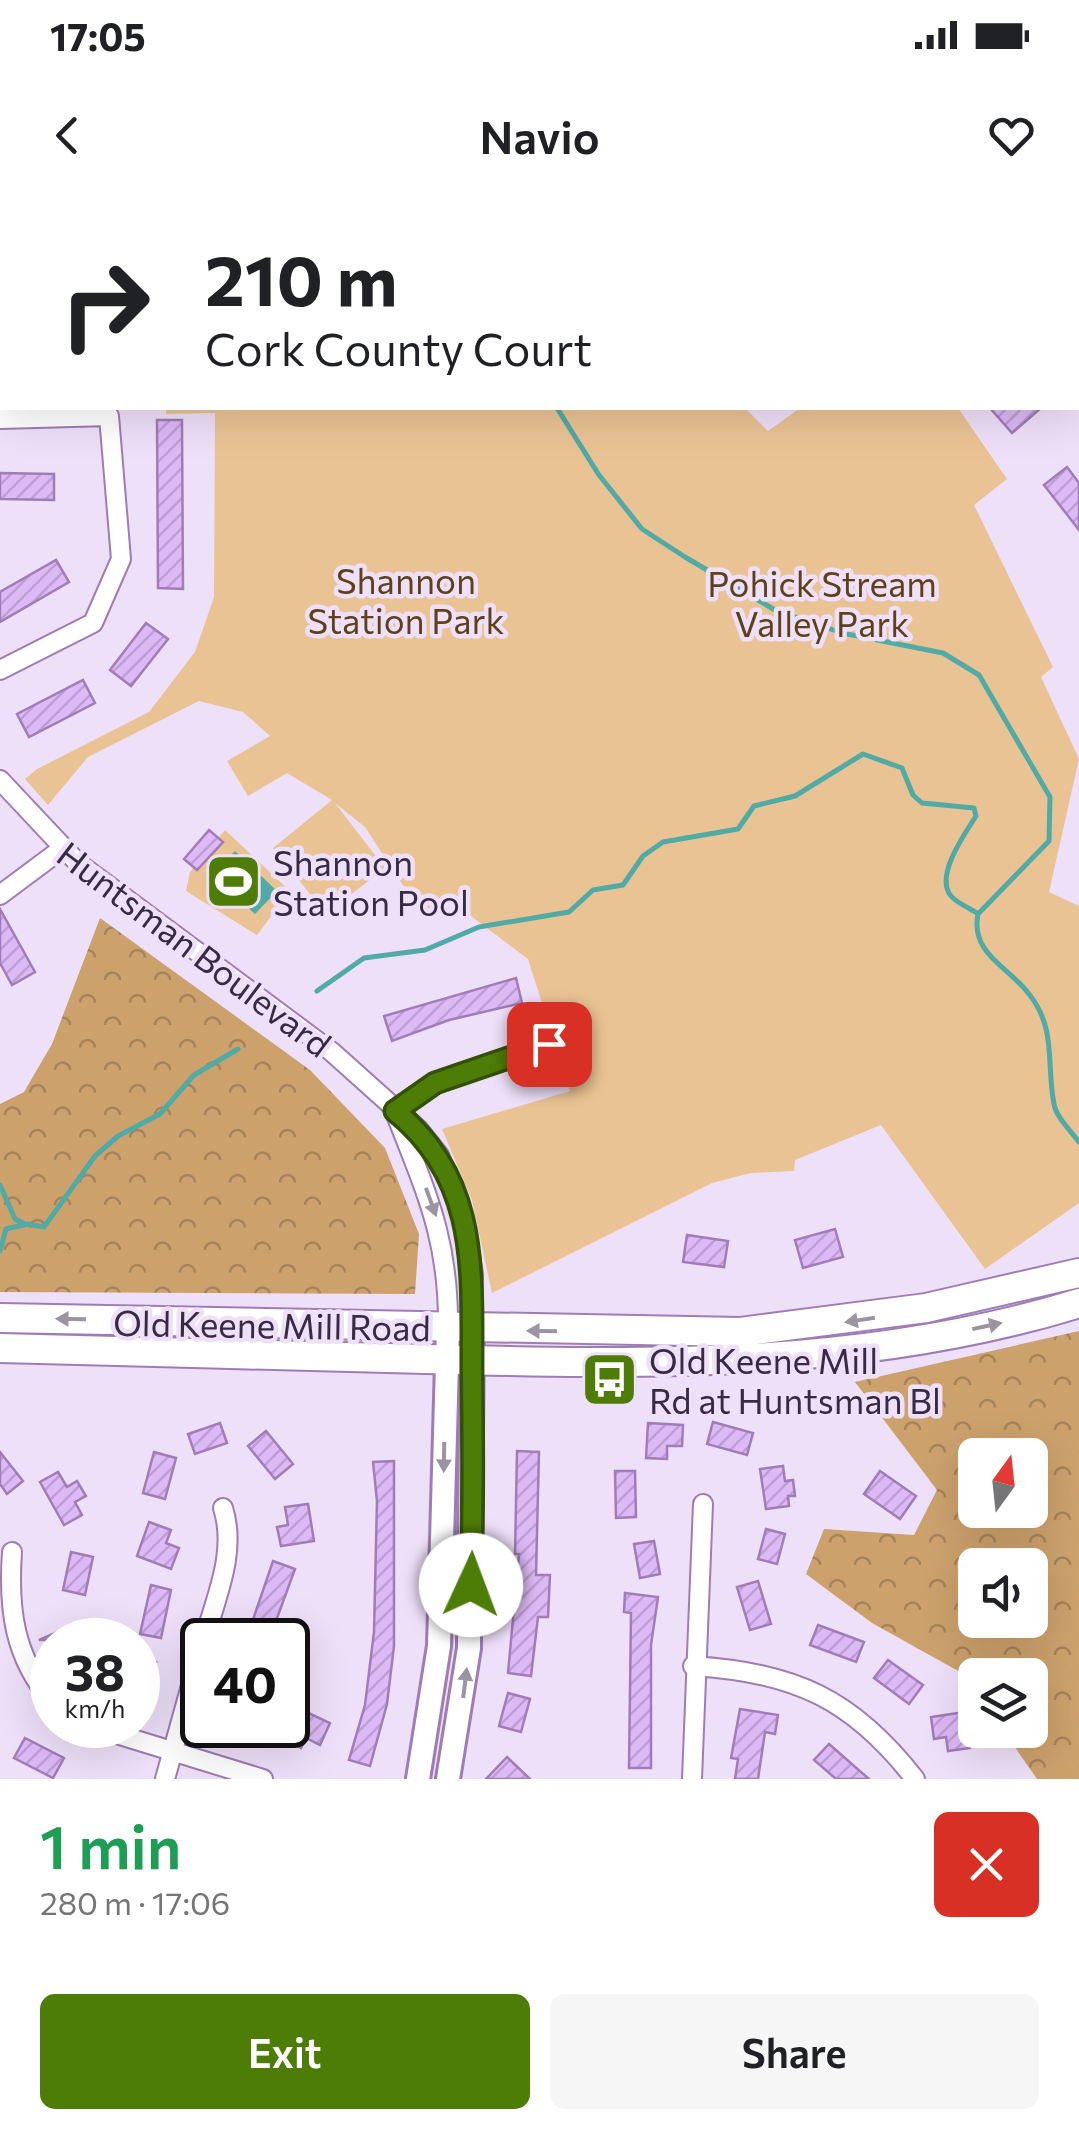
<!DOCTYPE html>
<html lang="en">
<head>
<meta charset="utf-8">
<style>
  body { margin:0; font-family:Commissioner,sans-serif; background:#f6f6f6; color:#202124; height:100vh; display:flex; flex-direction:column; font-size:38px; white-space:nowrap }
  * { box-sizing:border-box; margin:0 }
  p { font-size:32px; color:#757577 }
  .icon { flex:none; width:55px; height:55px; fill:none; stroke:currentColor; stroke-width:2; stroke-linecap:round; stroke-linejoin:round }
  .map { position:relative; height:1579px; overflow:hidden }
  .details { display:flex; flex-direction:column; background:#fff; flex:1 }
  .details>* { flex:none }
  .top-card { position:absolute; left:0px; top:0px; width:1080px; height:210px; box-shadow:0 10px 40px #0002; background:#fff; color:#202124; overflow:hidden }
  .needle { width:65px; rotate:15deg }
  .tools { position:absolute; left:958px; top:1238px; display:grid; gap:20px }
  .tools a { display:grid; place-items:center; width:90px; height:90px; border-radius:15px; background:#fff; box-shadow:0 10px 40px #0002; font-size:50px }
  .speed { position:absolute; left:30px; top:1418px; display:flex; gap:20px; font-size:50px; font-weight:700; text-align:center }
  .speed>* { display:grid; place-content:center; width:130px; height:130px; border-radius:50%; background:#fff; box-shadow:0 10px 40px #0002; line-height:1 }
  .speed small { font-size:25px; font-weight:400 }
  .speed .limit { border:5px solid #111; border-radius:15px; background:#fff; color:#111 }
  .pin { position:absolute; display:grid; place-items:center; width:85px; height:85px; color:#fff; margin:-42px; border-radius:20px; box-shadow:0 5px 15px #0006 }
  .me { position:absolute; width:110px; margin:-55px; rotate:2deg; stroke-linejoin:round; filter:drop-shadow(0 0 8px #0008) }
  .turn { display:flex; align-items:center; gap:35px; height:210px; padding:0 40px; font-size:45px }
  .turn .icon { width:130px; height:130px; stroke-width:2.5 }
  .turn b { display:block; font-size:70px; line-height:85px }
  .round { display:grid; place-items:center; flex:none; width:105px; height:105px; border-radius:15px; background:#f6f6f6 }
  .headline { display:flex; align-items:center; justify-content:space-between; height:170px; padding:0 40px }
  h1 { font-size:60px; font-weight:600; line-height:75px; color:#1e9e55 }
  .primary-button { display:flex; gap:20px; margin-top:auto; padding:20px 40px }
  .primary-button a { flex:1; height:115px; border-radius:15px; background:#4e7d07; color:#fff; font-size:40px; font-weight:600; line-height:115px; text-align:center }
  .primary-button a+a { background:#f6f6f6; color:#202124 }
  .status { display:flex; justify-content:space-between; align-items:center; height:70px; padding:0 50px; background:#fff; direction:ltr }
  .status svg { height:28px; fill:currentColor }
  header { display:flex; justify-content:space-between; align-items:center; height:130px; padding:0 40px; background:#fff; font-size:45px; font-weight:600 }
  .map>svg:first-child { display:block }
</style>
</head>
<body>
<div class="status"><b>17:05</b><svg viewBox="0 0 49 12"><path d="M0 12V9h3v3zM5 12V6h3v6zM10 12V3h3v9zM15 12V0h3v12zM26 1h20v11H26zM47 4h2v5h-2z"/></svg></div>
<header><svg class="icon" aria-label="back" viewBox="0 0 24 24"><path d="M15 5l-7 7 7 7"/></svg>Navio<svg class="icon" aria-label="heart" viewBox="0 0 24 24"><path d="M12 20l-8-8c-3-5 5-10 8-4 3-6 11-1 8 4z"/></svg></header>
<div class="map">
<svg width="1079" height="1579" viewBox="0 0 1079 1579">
  <defs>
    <pattern id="forest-crowns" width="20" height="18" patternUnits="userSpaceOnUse" patternTransform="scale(2.5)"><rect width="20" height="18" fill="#cca16c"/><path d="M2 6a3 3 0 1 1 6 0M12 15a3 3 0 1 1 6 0" fill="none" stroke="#a7835a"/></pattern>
    <pattern id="water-ripples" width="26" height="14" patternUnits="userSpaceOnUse" patternTransform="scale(2.5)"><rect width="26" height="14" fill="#50aaa6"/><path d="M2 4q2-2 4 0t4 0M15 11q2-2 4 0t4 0" fill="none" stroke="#438b89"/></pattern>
    <pattern id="building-hatch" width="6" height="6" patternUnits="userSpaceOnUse" patternTransform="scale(2.5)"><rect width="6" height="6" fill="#ddb9f6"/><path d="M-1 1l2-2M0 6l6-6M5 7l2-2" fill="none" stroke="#be9fd4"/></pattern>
  </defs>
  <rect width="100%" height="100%" fill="#eee0f9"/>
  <g fill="url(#forest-crowns)" fill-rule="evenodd">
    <path d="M100,718L310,870L385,948L419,1034L415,1094L0,1092V904L24,892L52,844Z"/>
    <path d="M1079,1131V1579H1037L1003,1530H1030V1475H975V1486L969,1477L872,1423L806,1374L824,1329L914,1335L937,1290L855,1182ZM975,1255H1030V1310H975ZM975,1365H1030V1420H975Z"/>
  </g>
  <g fill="#eac394">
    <path d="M118,0H778L774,2Z"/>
    <path d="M166,208H745L768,231L800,208H958L1007,279L974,305L1053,467L1041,477L1079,559L1049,692L1079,706V1003L985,1069L881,925L795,960L794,971L751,973L712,983L492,1093L472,1000L442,929L570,891L528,759L447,698L421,713L365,627L335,603L385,668L326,714L273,648L332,600L287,573L248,596L227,561L270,536L243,512L199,501L88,557L48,605L25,579L37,569L149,512L195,452L214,397L215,213L166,214Z"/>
    <path d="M225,630L290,691L257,735L186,691L190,672Z"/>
  </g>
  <path fill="url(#water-ripples)" d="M235,651L277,691L255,714L212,674Z"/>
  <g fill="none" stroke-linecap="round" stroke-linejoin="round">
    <g stroke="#50aaa6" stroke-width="5">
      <path d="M703,2L705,0"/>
      <path d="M557,208L599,275L642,329L685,357L775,410L842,433L943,453L979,475L1050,597L1049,641L978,714C970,754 1009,767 1029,794C1057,829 1046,864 1054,904C1056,917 1071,931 1079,942"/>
      <path d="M317,791L364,758L425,750L479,727L569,712L593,690L623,685L643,656L663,642L738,629L754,606L795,596L863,554L902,568L913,595L922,603L974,608L976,616C966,632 934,676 951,696C957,703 969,708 977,713"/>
      <path d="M0,985L15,1019L23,1023"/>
      <path d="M0,1051L6,1029L27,1024L44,1027L95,956L118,936L160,914L194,875L238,849"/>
    </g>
  </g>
  <g fill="url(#building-hatch)" stroke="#a07db7" stroke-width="2.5">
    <path d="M990,208H1041L1012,233Z"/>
    <path d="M157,220H182L183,389L158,388Z"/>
    <path d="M1067,267L1079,283V330L1044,285Z"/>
    <path d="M0,273L54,274V300L0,299Z"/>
    <path d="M56,360L69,382L0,422V392Z"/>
    <path d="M146,423L168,439L131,486L110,470Z"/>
    <path d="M83,480L95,503L29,537L17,514Z"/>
    <path d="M209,630L223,642L197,670L184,659Z"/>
    <path d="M0,709L35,772L12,785L0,763Z"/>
    <path d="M516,778L522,803L449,820L392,841L384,816Z"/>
    <path d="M835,1029L843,1057L803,1068L795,1040Z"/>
    <path d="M687,1035L728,1041L724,1067L683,1062Z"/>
    <path d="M713,1222L753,1233L747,1255L707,1244Z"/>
    <path d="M220,1223L227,1243L195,1254L188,1234Z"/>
    <path d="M648,1223L683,1225L682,1246H667V1259L646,1258Z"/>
    <path d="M266,1231L293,1264L275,1279L248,1246Z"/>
    <path d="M517,1251L539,1252L536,1375H550L548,1417H538L531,1476L508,1473L519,1354H515Z"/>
    <path d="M0,1252L23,1281L7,1294L0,1284Z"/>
    <path d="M154,1252L176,1258L165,1299L143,1293Z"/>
    <path d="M394,1261V1446L387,1504L370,1566L349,1560L365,1505L374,1432L377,1301L373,1262Z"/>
    <path d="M783,1266L785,1281L793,1280L795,1296H788L789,1306L766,1309L760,1269Z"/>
    <path d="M615,1271H635L636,1317L616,1318Z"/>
    <path d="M880,1271L916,1296L900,1319L864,1294Z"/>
    <path d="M58,1272L67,1287L77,1281L86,1296L75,1302L82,1315L64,1325L40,1282Z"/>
    <path d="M308,1304L314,1341L281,1346L277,1327L288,1325L285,1307Z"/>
    <path d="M149,1322L171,1330L166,1343L179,1348L171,1369L137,1356Z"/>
    <path d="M766,1329L785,1334L777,1364L758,1359Z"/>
    <path d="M654,1341L660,1374L640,1378L634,1344Z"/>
    <path d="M71,1352L93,1357L85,1395L63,1390Z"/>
    <path d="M273,1361L295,1369L269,1440H246Z"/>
    <path d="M758,1381L771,1424L750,1430L737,1387Z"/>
    <path d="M151,1385L171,1390L161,1438L140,1434Z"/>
    <path d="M625,1393L658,1397L651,1445V1568H629L631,1413L624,1412Z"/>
    <path d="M81,1422L89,1440H39Z"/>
    <path d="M818,1425L864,1442L856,1462L810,1445Z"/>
    <path d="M138,1445L156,1462L138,1482Z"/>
    <path d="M888,1460L923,1485L909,1504L874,1478Z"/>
    <path d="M508,1493L530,1499L521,1532L499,1526Z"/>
    <path d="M298,1508L330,1523L320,1545L306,1538L301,1548L283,1539Z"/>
    <path d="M740,1509L778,1515L775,1534L765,1532L758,1579H735L738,1559L731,1558Z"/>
    <path d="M965,1512L970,1548L948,1551L946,1537L934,1539L931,1517Z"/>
    <path d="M25,1538L64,1558L53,1578L14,1558Z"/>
    <path d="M829,1544L869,1579H836L814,1560Z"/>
    <path d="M507,1557L530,1579H486Z"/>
  </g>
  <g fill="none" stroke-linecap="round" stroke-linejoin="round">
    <defs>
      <g id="minor">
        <path d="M909,2L912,0"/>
        <path d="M1078,124L1079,123"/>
        <path d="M0,219L109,216L121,359L93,423L0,470"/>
        <path d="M0,580L78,663L332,852L419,930L439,955L464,1021L473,1074L472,1129"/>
        <path d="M0,695L63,648"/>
        <path d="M395,911L435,883L549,845"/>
        <path d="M395,912C426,993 449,1038 448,1128"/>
        <path d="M12,1352C8,1409 14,1457 52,1501"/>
        <path d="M204,1440C216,1397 237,1352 223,1308"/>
        <path d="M693,1466C795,1473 852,1498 915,1579"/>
        <path d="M87,1525L263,1579"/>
        <path d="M165,1579L202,1446"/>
        <path d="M692,1579L703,1304"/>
      </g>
      <g id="tertiary">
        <path d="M418,1579L439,1446L448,1128"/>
        <path d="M448,1579L469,1448L472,1129"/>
      </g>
      <g id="primary">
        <path d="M0,1118L740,1132L926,1108L1079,1073"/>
        <path d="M0,1148C142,1152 283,1155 425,1159C644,1165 866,1169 1079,1103"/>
      </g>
    </defs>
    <use href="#minor" stroke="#9f7cb6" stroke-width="22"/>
    <use href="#tertiary" stroke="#9f7cb6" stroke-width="28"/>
    <use href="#primary" stroke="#9f7cb6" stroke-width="32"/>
    <use href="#minor" stroke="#fff" stroke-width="18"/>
    <use href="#tertiary" stroke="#fff" stroke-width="22"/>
    <use href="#primary" stroke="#fff" stroke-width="28"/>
  </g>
  <defs><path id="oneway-solid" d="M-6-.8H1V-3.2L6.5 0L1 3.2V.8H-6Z" transform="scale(2.5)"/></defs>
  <g fill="#9c94a0">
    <use href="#oneway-solid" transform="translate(431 1002) rotate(70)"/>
    <use href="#oneway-solid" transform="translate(71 1119) rotate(-179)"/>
    <use href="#oneway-solid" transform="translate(860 1120) rotate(171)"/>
    <use href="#oneway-solid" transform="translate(987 1126) rotate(-12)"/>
    <use href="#oneway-solid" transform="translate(542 1131) rotate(-179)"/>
    <use href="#oneway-solid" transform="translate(444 1257) rotate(91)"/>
    <use href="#oneway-solid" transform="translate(465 1483) rotate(-83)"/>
  </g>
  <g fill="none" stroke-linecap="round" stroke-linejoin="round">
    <defs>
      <path id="route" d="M471,1385C473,1316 473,1247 472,1178C471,1077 482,981 395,911L435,883L549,844"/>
    </defs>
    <use href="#route" stroke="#335105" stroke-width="25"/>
    <use href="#route" stroke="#4e7d07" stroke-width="18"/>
  </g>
  <defs>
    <symbol id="stadium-square" viewBox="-11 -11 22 22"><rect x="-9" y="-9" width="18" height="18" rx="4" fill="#4e7d07" stroke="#eee0f9"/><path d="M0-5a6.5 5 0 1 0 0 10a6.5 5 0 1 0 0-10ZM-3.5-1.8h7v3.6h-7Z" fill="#fff"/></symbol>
    <symbol id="bus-square" viewBox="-11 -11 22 22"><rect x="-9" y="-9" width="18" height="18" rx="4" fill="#4e7d07" stroke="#eee0f9"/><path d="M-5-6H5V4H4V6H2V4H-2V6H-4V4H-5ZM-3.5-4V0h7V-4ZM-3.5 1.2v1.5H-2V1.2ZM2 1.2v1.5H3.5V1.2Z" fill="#fff"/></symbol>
  </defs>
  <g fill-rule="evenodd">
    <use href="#stadium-square" x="202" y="650" width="63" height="63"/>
    <use href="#bus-square" x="578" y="1148" width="63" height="63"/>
  </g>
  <g text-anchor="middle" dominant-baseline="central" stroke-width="9" stroke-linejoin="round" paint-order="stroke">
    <g font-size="35" fill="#5f4118" stroke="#eee0f9">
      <text x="406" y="379">Shannon<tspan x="406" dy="40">Station Park</tspan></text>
      <text x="822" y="382">Pohick Stream<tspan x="822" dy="40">Valley Park</tspan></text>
    </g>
    <g font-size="35" fill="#382a42" stroke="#eee0f9" text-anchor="start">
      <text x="273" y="661">Shannon<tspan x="273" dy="40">Station Pool</tspan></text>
      <text x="649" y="1159">Old Keene Mill<tspan x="649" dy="40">Rd at Huntsman Bl</tspan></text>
    </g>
    <g font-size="35" fill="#382a42" stroke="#eee0f9">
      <text transform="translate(195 748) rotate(37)">Huntsman Boulevard</text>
      <text transform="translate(272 1124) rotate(1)">Old Keene Mill Road</text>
    </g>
  </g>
</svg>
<div class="tools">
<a><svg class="needle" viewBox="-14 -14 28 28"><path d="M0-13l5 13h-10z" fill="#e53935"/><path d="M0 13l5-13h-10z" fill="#757577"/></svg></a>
<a><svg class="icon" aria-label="sound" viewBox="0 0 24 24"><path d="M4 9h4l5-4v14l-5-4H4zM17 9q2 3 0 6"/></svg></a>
<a><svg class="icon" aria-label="layers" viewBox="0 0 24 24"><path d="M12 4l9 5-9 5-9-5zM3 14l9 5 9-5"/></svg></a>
</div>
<div class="speed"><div>38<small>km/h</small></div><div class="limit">40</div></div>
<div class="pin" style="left:549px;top:844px;background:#d93025"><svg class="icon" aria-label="arrive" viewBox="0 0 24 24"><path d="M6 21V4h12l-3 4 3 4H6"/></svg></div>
<svg class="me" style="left:471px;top:1385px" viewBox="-20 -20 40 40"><circle r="19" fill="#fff"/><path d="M0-13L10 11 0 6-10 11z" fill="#4e7d07"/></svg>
<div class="top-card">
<div class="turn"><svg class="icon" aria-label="right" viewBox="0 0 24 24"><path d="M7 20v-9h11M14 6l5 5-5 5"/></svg><div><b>210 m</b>Cork County Court</div></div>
</div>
</div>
<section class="details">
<div class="headline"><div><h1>1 min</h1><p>280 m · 17:06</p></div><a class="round" style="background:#d93025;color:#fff"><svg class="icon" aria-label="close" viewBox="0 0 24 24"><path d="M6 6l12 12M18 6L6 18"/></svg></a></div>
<div class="primary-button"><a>Exit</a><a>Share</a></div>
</section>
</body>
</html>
